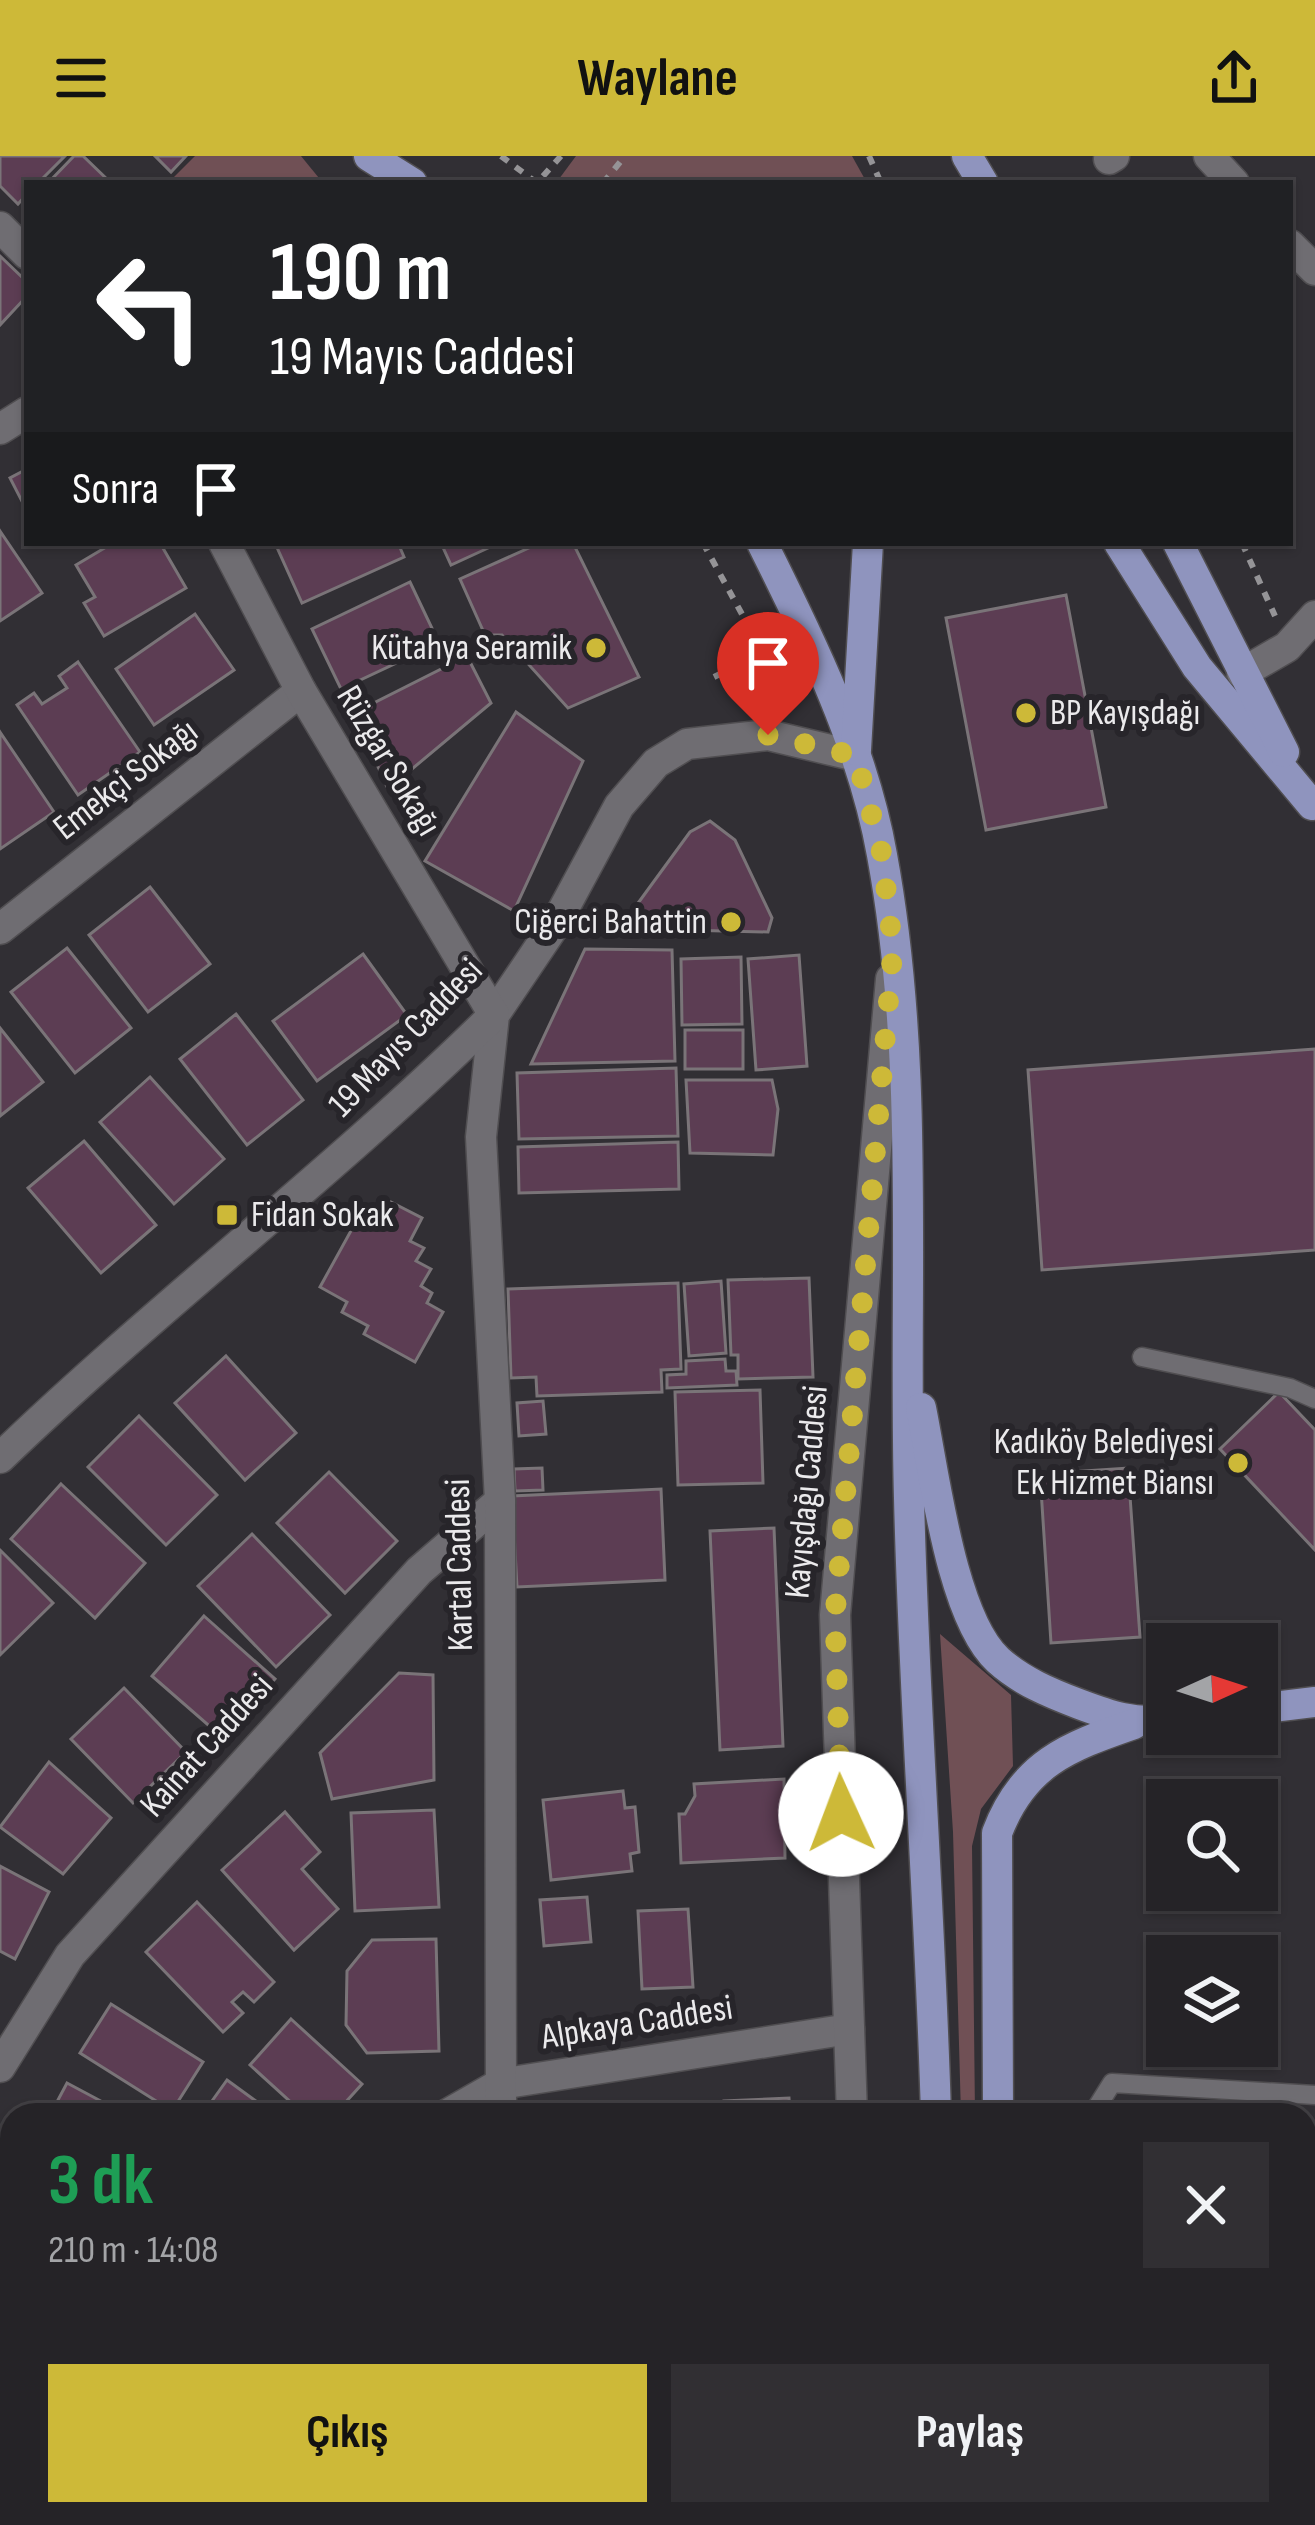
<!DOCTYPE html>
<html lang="tr">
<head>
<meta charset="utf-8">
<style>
  body { margin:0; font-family:"Sofia Sans Condensed",sans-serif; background:#312f33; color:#f1f3f6; height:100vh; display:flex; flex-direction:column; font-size:45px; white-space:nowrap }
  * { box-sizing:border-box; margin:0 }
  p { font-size:39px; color:#a3a4a7 }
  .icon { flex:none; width:66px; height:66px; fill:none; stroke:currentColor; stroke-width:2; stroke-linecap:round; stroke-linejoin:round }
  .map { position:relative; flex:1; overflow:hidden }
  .details { position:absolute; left:0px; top:1947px; width:1317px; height:423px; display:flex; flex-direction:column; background:#252327; border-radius:36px 36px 0 0; box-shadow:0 3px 9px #0004,0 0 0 3px #424044 }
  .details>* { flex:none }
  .banner { position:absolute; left:24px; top:24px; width:1269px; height:366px; border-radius:0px; box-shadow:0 3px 9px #0004,0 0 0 3px #424044; background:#202124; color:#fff; overflow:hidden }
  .needle { width:78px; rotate:87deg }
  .tools { position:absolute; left:1146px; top:1467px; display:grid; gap:24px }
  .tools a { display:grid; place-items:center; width:132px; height:132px; border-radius:0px; background:#252327; box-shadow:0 3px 9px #0004,0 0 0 3px #424044; font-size:60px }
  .pin { position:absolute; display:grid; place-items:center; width:102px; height:102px; color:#fff; margin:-123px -51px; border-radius:50% 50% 50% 0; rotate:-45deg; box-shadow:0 0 12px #0007 }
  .pin .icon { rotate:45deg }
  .me { position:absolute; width:132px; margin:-66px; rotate:358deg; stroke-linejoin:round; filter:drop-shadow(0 0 9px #0008) }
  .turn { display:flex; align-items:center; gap:42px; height:252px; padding:0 48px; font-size:54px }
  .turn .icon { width:156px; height:156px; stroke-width:2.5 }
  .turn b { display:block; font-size:84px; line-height:102px }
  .then { display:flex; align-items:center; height:114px; padding:0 48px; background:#0003; gap:24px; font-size:45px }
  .round { display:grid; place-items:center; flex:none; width:126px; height:126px; border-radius:0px; background:#312f33 }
  .headline { display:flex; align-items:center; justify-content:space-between; height:204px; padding:0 48px }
  h1 { font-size:72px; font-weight:700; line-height:90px; color:#1e9e55 }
  .action { display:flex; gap:24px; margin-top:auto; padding:24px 48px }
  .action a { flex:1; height:138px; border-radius:0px; background:#cdb938; color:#111; font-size:48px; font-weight:700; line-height:138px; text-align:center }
  .action a+a { background:#312f33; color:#f1f3f6 }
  header { display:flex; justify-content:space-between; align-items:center; height:156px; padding:0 48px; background:#cdb938; color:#111; font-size:54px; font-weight:700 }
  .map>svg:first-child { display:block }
</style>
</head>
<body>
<header><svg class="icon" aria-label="menu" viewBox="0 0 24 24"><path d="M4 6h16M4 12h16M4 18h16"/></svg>Waylane<svg class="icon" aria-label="share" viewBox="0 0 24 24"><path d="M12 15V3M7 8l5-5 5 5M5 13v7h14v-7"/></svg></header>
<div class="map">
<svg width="1315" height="2369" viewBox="0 0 1315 2369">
  <rect width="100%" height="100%" fill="#312f34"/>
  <g fill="#705055">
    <path d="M195,0H301L323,27H168Z"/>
    <path d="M576,0H852L867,27H556Z"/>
    <path d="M940,1478L1011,1539L1013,1610L981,1653L972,1690L975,1959H961L953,1676Z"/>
  </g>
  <g fill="#5c3d53" stroke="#7a7478" stroke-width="3">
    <path d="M0,0H65L38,27H27V38L18,48L0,30Z"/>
    <path d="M74,0H83L111,27H48Z"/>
    <path d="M155,0H186L171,16Z"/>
    <path d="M0,100L27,126V140L0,169Z"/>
    <path d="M27,313V355L10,322Z"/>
    <path d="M0,375L42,437L0,465Z"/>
    <path d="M113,387H160L186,432L104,480L84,447L95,441L76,409Z"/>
    <path d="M275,387H398L404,401L302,447Z"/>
    <path d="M441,387H499L451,409Z"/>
    <path d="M540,387H573L639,521L568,552L502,479H485L460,423Z"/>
    <path d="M410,426L439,487L341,533L312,473Z"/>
    <path d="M1066,439L1106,651L986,674L946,462Z"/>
    <path d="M195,458L234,514L154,569L116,513Z"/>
    <path d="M467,500L491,547L388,633L354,557Z"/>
    <path d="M78,506L140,596L78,639L17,549L34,537L42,548L67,532L59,520Z"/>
    <path d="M516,556L583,605L514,755L425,705Z"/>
    <path d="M0,576L54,656L0,693Z"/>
    <path d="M710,665L735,684L772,762L768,776L642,773L633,754L690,676Z"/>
    <path d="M150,731L210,808L148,856L89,779Z"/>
    <path d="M67,792L131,872L75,917L11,836Z"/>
    <path d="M585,793L672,794L675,905L531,908Z"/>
    <path d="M363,798L407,859L317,925L273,865Z"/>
    <path d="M799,799L807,910L756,914L748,803Z"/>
    <path d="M741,801L742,868L682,869L681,803Z"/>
    <path d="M236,858L303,944L247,989L180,903Z"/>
    <path d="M0,872L43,926L0,960Z"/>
    <rect x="685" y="874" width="58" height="39"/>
    <path d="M1315,893V1094L1042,1114L1028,914Z"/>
    <path d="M676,912L678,980L519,983L517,917Z"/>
    <path d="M150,921L224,1003L174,1048L100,966Z"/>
    <path d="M686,924H772L778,953L773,999L690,997Z"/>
    <path d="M84,985L156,1069L101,1117L28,1032Z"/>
    <path d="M678,986L679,1033L519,1037L518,991Z"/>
    <path d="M389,1045L422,1062L410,1085L424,1092L416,1105L431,1113L421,1130L432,1137L427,1147L443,1156L415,1206L364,1178L368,1170L342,1156L347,1146L320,1131L358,1062L374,1071Z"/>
    <path d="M809,1122L813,1221L738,1223V1199H731L728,1124Z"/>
    <path d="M721,1125L726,1197L689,1200L684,1128Z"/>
    <path d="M678,1127L681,1213L661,1214L662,1236L537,1240L536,1221L511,1222L508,1133Z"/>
    <path d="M226,1200L296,1277L245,1324L175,1247Z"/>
    <path d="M725,1203L726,1215H736L737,1229L667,1232V1219L686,1218V1205Z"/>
    <path d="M760,1234L763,1327L678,1329L675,1236Z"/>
    <path d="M1279,1236L1315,1274V1394L1220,1293Z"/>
    <path d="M543,1245L546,1278L519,1280L517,1247Z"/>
    <path d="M139,1260L217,1339L166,1389L88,1311Z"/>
    <path d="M542,1312L543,1334L515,1335L514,1313Z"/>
    <path d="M1128,1312L1140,1481L1051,1487L1040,1318Z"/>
    <path d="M329,1316L397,1385L345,1437L277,1367Z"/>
    <path d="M61,1328L145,1407L95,1462L11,1383Z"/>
    <path d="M661,1333L665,1424L517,1431L512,1340Z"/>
    <path d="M774,1372L783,1590L720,1594L710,1375Z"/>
    <path d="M252,1378L330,1459L276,1511L198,1430Z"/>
    <path d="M0,1394L53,1447L0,1499Z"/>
    <path d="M204,1460L275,1523L223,1582L152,1520Z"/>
    <path d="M399,1517L433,1519L434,1624L332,1643L320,1597Z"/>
    <path d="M124,1532L186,1596L133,1647L71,1583Z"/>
    <path d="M49,1606L111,1662L63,1718L0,1671Z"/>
    <path d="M784,1623L785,1702L681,1707L679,1658H685L695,1640L694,1628Z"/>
    <path d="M623,1635L625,1652L635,1651L639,1696L630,1698L632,1715L551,1724L543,1644Z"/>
    <path d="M434,1654L439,1751L355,1755L351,1657Z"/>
    <path d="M285,1656L320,1696L302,1713L338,1753L294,1794L222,1714Z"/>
    <path d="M0,1710L49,1736L15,1803L0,1795Z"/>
    <path d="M587,1741L591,1786L544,1790L540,1744Z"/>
    <path d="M197,1746L274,1826L254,1846L243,1836L232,1846L243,1857L223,1876L146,1796Z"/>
    <path d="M688,1753L693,1831L642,1833L638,1755Z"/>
    <path d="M436,1783L439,1895L367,1897L346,1869L347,1815L372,1784Z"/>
    <path d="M111,1848L203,1906L172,1955L80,1897Z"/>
    <path d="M291,1863L362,1928L334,1959H305L250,1909Z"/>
    <path d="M227,1924L275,1959H202Z"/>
    <path d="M67,1927L127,1959H50Z"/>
    <path d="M789,1942L790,1959H725L724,1945Z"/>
    <path d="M0,2030L12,2034V2106L0,2102Z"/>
    <path d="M0,2130L12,2133V2216L0,2213Z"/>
    <path d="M0,2238L12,2242V2307L0,2304Z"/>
    <path d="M0,2338L12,2341L14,2369H0Z"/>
    <path d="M56,2358H93L140,2369H53Z"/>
    <rect x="281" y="2358" width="147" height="11"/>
  </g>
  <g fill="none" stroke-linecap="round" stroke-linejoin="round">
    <defs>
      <g id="lane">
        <path d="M1142,1201L1290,1232L1315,1243"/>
        <path d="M1092,1959L1112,1927L1315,1939"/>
        <path d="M1305,2184L1315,2181"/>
        <path d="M1243,2369L1245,2358"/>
      </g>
      <g id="street">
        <path d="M1209,0L1234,27"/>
        <path d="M1109,3L1114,0"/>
        <path d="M0,71L27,98"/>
        <path d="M1290,89L1315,114"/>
        <path d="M1242,517L1287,491L1315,460"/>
        <path d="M0,773L301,535"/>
        <path d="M0,1911L70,1799L419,1415L500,1345"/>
        <path d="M446,1959L500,1928L849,1873"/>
        <path d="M501,1959L500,1345L481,981L494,859L556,767L619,650L656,607L687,588L768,579L856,600"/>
        <path d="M852,1959L835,1459L891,823"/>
        <path d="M508,2358V2369"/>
        <path d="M871,2358V2369"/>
        <path d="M193,2369L194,2358"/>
      </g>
      <g id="secondary">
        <path d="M0,273L27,256"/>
        <path d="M0,1302C160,1148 336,1015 494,859L301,535L224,387"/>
      </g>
      <g id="primary">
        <path d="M369,0L412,27"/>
        <path d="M967,0L983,27"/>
        <path d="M762,387C811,485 863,591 882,699C921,910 903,1130 909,1342C914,1548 930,1753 936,1959"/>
        <path d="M1119,387L1197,511L1312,649"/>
        <path d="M1178,387L1284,596"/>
        <path d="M856,594L868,387"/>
        <path d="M921,1252C934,1315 951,1461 998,1504C1021,1525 1050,1537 1079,1548C1111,1560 1133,1568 1167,1564"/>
        <path d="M1257,1553L1315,1546"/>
        <path d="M998,1959L997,1677C1023,1608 1067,1591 1134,1568"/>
        <path d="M947,2358V2369"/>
        <path d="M1000,2369V2358"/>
      </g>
    </defs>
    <use href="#lane" stroke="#504e51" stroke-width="21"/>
    <use href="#street" stroke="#504e51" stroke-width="33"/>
    <use href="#secondary" stroke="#504e51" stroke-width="33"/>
    <use href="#primary" stroke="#504e51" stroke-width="33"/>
    <g stroke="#959497" stroke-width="6" stroke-dasharray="9 9" stroke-linecap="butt">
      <path d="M501,0L537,27L561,0"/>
      <path d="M869,0L881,27"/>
      <path d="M603,27L625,0"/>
      <path d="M703,387L743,460L754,501L714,521"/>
      <path d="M1242,387L1275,460"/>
    </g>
    <use href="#lane" stroke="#6f6d72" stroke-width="18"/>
    <use href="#street" stroke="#6f6d72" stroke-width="30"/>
    <use href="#secondary" stroke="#6f6d72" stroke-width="30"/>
    <use href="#primary" stroke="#8f94be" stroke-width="30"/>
  </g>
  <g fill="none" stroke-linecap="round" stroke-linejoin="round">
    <path stroke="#cdb938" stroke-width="21" stroke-dasharray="0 37.8" d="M768,579L856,600L882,698L893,793L835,1459L841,1658"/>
  </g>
  <g fill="#cdb938" stroke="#27252a" stroke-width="4.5">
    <circle cx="596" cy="492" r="12"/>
    <circle cx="1026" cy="557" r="12"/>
    <circle cx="731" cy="766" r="12"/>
    <rect x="215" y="1047" width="24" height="24" rx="6"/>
    <circle cx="1238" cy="1307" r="12"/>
  </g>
  <g text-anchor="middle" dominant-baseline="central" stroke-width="12" stroke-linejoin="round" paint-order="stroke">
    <g font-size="36" fill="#ebeaec" stroke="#27252a" text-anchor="end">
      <text x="572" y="492">Kütahya Seramik</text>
      <text x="1050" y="557" text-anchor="start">BP Kayışdağı</text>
      <text x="707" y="766">Ciğerci Bahattin</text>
      <text x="251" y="1059" text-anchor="start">Fidan Sokak</text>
      <text x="1214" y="1286">Kadıköy Belediyesi<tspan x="1214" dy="41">Ek Hizmet Biansı</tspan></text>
    </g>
    <g font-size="36" fill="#ebeaec" stroke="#27252a">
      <text transform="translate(388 605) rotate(59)">Rüzgar Sokağı</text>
      <text transform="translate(126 624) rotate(-38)">Emekçi Sokağı</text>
      <text transform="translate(406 882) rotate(-46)">19 Mayıs Caddesi</text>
      <text transform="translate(807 1336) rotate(-85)">Kayışdağı Caddesi</text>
      <text transform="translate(460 1409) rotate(-91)">Kartal Caddesi</text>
      <text transform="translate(207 1590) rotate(-48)">Kainat Caddesi</text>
      <text transform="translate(637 1867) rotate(-9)">Alpkaya Caddesi</text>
    </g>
  </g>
</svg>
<div class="tools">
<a><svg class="needle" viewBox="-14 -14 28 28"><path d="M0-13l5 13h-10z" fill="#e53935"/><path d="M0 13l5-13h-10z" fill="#a3a4a7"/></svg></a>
<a><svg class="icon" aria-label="search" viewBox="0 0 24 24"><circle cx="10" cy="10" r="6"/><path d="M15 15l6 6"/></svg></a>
<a><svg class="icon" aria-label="layers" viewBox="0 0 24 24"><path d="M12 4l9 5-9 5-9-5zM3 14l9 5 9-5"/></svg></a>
</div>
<div class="pin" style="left:768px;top:579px;background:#d93025"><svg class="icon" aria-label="arrive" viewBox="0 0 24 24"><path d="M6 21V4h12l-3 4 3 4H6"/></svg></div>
<svg class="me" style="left:841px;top:1658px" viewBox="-20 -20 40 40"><circle r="19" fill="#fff"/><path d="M0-13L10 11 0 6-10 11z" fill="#cdb938"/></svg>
<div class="banner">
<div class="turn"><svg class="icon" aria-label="left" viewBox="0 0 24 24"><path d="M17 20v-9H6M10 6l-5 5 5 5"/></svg><div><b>190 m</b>19 Mayıs Caddesi</div></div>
<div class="then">Sonra<svg class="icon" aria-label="arrive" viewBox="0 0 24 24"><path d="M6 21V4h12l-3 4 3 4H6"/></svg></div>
</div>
<section class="details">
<div class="headline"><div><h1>3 dk</h1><p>210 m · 14:08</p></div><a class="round"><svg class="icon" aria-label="close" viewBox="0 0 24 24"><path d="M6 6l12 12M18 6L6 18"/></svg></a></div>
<div class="action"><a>Çıkış</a><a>Paylaş</a></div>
</section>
</div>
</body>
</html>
